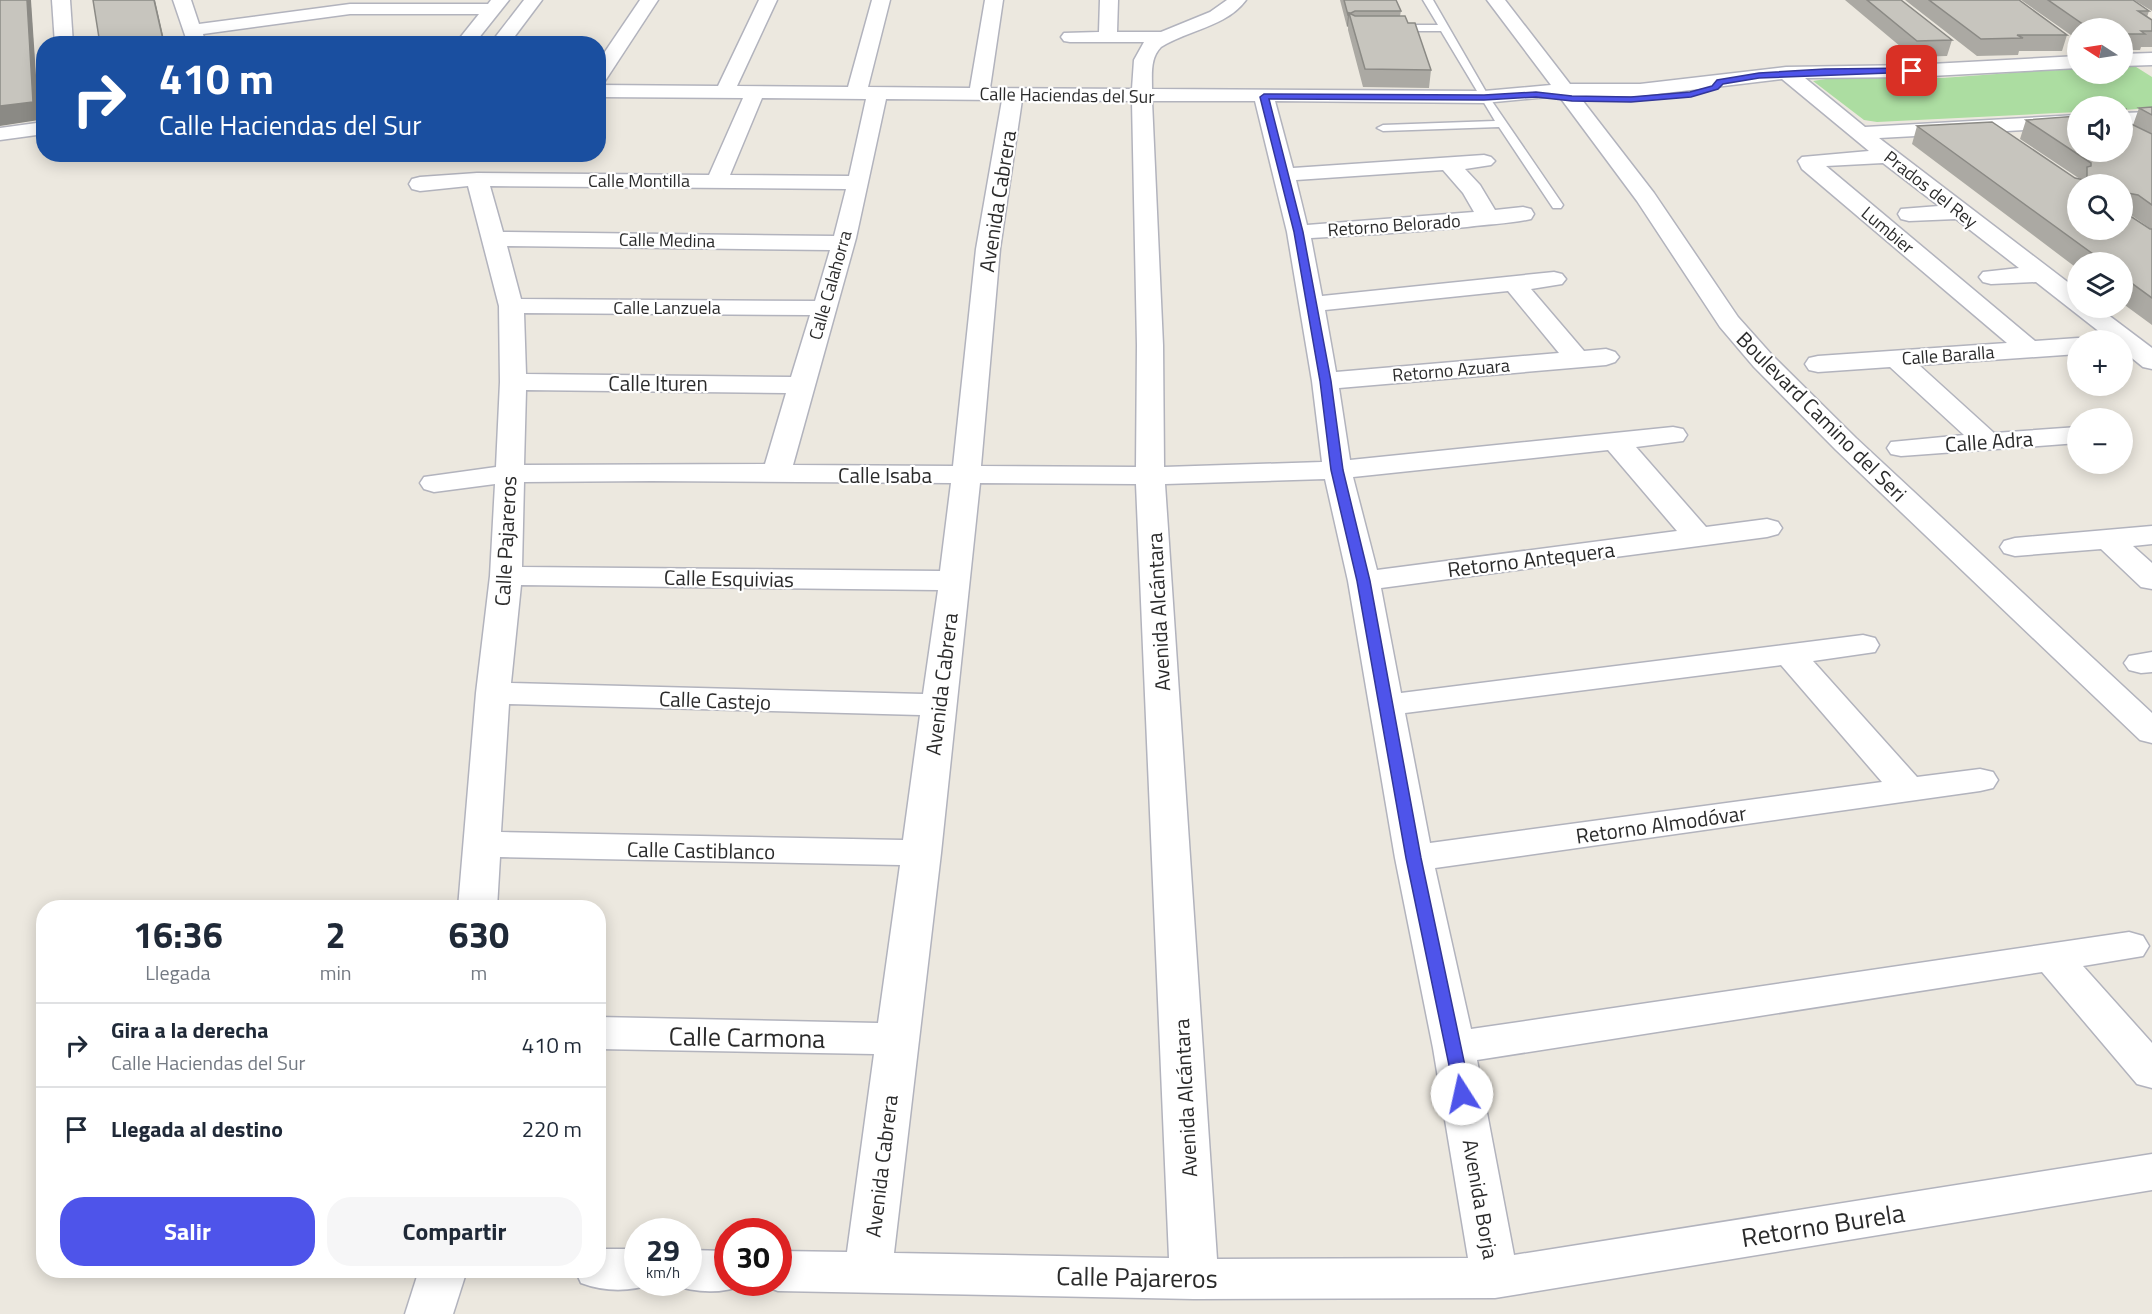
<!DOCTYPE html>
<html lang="es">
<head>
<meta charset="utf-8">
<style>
  body { margin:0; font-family:"Titillium Web",sans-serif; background:#f6f6f7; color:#1f2937; height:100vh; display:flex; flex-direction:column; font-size:22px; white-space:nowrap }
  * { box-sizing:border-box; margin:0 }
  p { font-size:20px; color:#747a83 }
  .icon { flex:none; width:33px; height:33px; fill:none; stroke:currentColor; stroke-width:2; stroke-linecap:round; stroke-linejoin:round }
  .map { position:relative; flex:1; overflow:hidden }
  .panel { position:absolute; left:36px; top:900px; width:570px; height:378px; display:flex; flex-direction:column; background:#fff; border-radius:24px; box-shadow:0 3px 15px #0003 }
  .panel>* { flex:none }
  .guide { position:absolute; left:36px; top:36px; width:570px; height:126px; border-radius:24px; box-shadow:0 3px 15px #0003; background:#1a4fa0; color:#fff; overflow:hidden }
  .needle { width:39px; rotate:282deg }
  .fabs { position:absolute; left:2067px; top:18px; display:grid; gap:12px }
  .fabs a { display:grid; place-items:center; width:66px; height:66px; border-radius:50%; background:#fff; box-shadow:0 3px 15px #0003; font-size:30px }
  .speed { position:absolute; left:624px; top:1218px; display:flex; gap:12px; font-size:30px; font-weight:700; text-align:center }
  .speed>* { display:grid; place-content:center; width:78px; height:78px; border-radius:50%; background:#fff; box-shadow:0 3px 15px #0003; line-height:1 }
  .speed small { font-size:15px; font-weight:400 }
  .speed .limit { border:9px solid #d22; background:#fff; color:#111 }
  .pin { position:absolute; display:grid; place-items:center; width:51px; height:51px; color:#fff; margin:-26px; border-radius:12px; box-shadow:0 3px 9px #0006 }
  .me { position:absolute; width:66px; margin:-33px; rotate:350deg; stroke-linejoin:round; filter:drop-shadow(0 0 4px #0008) }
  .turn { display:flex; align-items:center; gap:21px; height:126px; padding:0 24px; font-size:27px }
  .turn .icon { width:78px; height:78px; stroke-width:2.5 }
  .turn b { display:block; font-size:42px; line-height:51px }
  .eta { display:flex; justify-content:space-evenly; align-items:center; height:102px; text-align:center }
  .eta b { font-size:36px; font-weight:700; line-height:42px }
  .cta { display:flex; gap:12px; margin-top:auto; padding:12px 24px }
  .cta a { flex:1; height:69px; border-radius:24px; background:#4e54ea; color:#fff; font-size:24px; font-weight:700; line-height:69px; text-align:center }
  .cta a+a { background:#f6f6f7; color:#1f2937 }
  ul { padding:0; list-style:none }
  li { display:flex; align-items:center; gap:18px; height:84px; padding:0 24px; border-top:2px solid #e0e1e3 }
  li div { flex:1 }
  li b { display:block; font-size:22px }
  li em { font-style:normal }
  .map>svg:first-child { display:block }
</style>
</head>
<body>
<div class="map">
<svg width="2152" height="1314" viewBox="0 0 2152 1314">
  <rect width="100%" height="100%" fill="#ece8df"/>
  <path fill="#acdda1" d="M2123,64L2133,65L2152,77V108L2123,110L2122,106H2078L2077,112L1877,122L1864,120L1813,81L1839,77L1942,78L2077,68L2078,74H2122Z"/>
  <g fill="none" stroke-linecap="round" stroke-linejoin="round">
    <defs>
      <path id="lane" d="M1423,0H1433L1489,97L1563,205L1561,208H1553L1499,127L1383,131L1377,128L1383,125L1495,121L1441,31H1392L1387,28L1392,25H1438Z"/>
      <g id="street">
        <path d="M52,0H70L73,44H55Z"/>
        <path d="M173,0H191L199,24L350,4H488L491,0H509L474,44H455L479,14H350L203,34L206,44H188Z"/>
        <path d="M524,0H542L509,44H490Z"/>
        <path d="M640,0H658L605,81L598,83V62Z"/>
        <path d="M759,0H777L737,86L848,87L872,0H890L868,87L970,88L985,0H1003L990,88L1132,89L1134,60L1144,42H1070L1064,41L1061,37L1064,33L1099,32L1100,0H1118L1117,32H1161L1210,12L1227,0H1246C1226,27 1188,30 1161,47C1150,58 1152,74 1152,89L1484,91L1551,85L1487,0H1505L1570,84H1640L1786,67L1912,65L2078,56V68L1912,77L1805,78L1865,127L2078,115V127L1879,138L2078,290V308H2099L2152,348V369L2143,367L2122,350V340H2110L2036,282L1991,284L1983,282L1979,277L1983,272L2019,268L1956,219L1909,221L1901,219L1898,214L1901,209L1939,206L1883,163L1826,166L2035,341L2078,338L2087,340H2078V354L1919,365L1994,433L2078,427V443L1901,456L1891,454L1887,448L1891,442L1964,435L1890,367L1818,372L1809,370L1805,364L1809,358L1818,356L2007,343L1802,169L1798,161L1802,157L1869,151L1782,79L1640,96H1579L1654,193L1738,317L1772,355L1856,438L2152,713V743L2140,740L1836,450L1754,367L1720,327L1637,201L1559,96L1484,103L1275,101L1293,168L1484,155L1491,157L1495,161L1491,165L1465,169L1480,185L1495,210L1523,207L1531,209L1534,214L1531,219C1510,224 1488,224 1467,227C1415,232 1363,235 1311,238L1322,296L1554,272L1562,274L1566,279L1562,284L1531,289L1584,351L1606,349L1615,352L1619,357L1615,362L1606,365L1339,388L1350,460L1673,427L1683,429L1687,435L1683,441L1636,447L1706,527L1767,519L1778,522L1782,528L1778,534L1767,537L1381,588L1401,693L1863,635L1875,638L1879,645L1875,652L1813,661L1917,777L1980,769L1993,772L1998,780L1993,788L1980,791L1435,868L1471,1029L2129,932L2143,936L2149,946L2143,956L2083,966L2152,1043V1088L2137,1084L2042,972L1477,1060L1514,1255L2152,1154V1190L1495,1298L1194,1299L778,1291L761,1285L760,1282H778V1251L847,1252L874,1054L598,1049V1017L878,1023L900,865L500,857L497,908H458L476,693L490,576L495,484L434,492L424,489L420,483L424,477L496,467L500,382L499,306L468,186L420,191L412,189L409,184L412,179L420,177L477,173L709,175L743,98L598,97V85L718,86ZM762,98L866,99L849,176L730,175ZM886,99L1002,100L976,249L953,466L793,465L856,238ZM1022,100L1132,101L1137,345L1136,467L981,466L1000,249ZM1152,101H1255L1287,232L1312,381L1322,462L1164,467L1163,345ZM1443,170L1463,193L1474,212L1307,225L1296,180ZM490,186L846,189L834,236L503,232ZM507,246L830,250L815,301L521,299ZM1508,291L1559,353L1336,372L1325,310ZM524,313L810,315L791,377L526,374ZM526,390L786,393L765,464L524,465ZM1608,450L1677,531L1377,570L1353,477ZM1325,479L1348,581L1395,858L1433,1048L1468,1258L1217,1259L1165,484ZM651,481L951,483L940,571L522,567L524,482ZM980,483L1136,484L1169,1258L894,1253L941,853ZM521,585L938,590L923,694L511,683ZM1781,665L1882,782L1430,843L1405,713ZM509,704L920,715L903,840L501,832Z"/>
        <path d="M2152,53V65L2122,66V54Z"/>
        <path d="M2152,112V124L2122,125V113Z"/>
        <path d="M44,122V134L0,140V128Z"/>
        <path d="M2152,526V544L2133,546L2152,563V589L2141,587L2101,549L2015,556L2004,553L2000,547L2004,541L2015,538Z"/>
        <path d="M2152,652V672L2141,673L2129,670L2124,663L2129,656Z"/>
        <path d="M598,1249H638V1282L655,1283C631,1292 605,1292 581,1283L575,1270H598Z"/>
        <path d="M688,1250L728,1251V1282H746L745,1285C721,1294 695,1293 671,1284L670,1282H688Z"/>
        <path d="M419,1270H467L453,1314H405Z"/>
      </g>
    </defs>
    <use href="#lane" stroke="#b2b3bd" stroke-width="3"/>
    <use href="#street" stroke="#b2b3bd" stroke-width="3"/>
    <use href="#lane" fill="#fff" fill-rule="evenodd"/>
    <use href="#street" fill="#fff" fill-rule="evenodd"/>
  </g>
  <g fill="#aba9a3" fill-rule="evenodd">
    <path d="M1340,0H1396L1401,11L1400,16L1431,70L1429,88L1363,87L1348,30V26L1347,27Z"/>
    <path d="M1845,0H1901L1952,40L1947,56L1913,57Z"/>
    <path d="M1905,0H2019L2067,35L2062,51H2019L2018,55L1977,56Z"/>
    <path d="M2021,0H2133L2149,11L2147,17L2152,20V47H2141L2140,50H2122V28H2078V40Z"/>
    <path d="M2134,0H2152V11Z"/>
    <path d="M2152,107V325L2122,303V262H2078V269L1912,144L1917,126L2075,178L2080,179L2020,139L2026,120L2127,122L2133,125L2139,108ZM2128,215H2131L2151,229H2150Z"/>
  </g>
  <g fill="#8b8a85">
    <path d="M27,0H31L39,120L0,126V106Z"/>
    <path d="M154,0H155L165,44H164Z"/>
    <path d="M1348,15H1349L1348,26L1347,27Z"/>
  </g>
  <g fill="#c7c5be" stroke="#8b8a85" stroke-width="1.5" fill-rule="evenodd">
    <path d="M0,0H27L33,102L0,106Z"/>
    <path d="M93,0H154L164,44H100Z"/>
    <path d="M1344,0H1396L1401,11H1355L1351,13H1349L1350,14L1348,15Z"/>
    <path d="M1867,0H1901L1952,40L1917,41Z"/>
    <path d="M1929,0H2019L2067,35H2017L2023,38L1981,39Z"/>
    <path d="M2048,0H2133L2149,11H2138L2152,20V31H2141L2145,34H2122V28H2085L2084,25Z"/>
    <path d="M1349,13L1355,16H1405L1408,23H1415L1431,70L1365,69Z"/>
    <path d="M2152,107V115L2139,108Z"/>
    <path d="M2126,109L2127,122L2152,134V205L2138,195L2127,193V208L2123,209L2124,212L2150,229H2152V298L2122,276V262H2104L1917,126L1992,122L2075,178L2084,180L2087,177V167L2091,166V163L2026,120L2078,116V152H2122V110ZM2078,184H2122V230H2078Z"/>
  </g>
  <path fill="#4e54ea" stroke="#333798" stroke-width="1.5" d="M1912,68L1915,69V72L1759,78L1723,84L1718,89L1691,97L1631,102L1572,101L1536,97L1484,100L1269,99L1303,232L1331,381L1343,470L1370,581L1421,858L1471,1094L1468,1099L1462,1101L1456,1099L1406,858L1357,581L1331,470L1320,381L1294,232L1260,97L1264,94L1484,95L1536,92L1572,96L1631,97L1690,92L1712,86L1717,80L1759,73L1825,69Z"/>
  <g text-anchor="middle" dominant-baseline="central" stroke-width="4.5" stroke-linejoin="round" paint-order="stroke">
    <g font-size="18" fill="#2b2b2b" stroke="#fff">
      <text transform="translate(1067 95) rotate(1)">Calle Haciendas del Sur</text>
      <text x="639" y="180">Calle Montilla</text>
      <text transform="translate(1931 189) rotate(38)">Prados del Rey</text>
      <text transform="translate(1394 225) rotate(-4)">Retorno Belorado</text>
      <text transform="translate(1888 230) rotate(40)">Lumbier</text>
      <text transform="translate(667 240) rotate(1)">Calle Medina</text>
      <text transform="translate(830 285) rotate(-74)">Calle Calahorra</text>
      <text x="667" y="307">Calle Lanzuela</text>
      <text transform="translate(1948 355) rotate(-4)">Calle Baralla</text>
      <text transform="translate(1451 370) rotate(-5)">Retorno Azuara</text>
    </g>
    <g font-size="21" fill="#2b2b2b" stroke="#fff">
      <text transform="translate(997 201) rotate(-81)">Avenida Cabrera</text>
      <text x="658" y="383">Calle Ituren</text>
      <text transform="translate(1822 416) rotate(45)">Boulevard Camino del Seri</text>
      <text transform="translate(1989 441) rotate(-4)">Calle Adra</text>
      <text x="885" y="475">Calle Isaba</text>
      <text transform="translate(505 541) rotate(-87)">Calle Pajareros</text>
      <text transform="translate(1531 559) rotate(-7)">Retorno Antequera</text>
      <text transform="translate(729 578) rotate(1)">Calle Esquivias</text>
      <text transform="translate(1158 612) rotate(-93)">Avenida Alcántara</text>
      <text transform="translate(941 684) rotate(-83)">Avenida Cabrera</text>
      <text transform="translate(715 700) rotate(2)">Calle Castejo</text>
      <text transform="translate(1661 824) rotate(-8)">Retorno Almodóvar</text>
      <text transform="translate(701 850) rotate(1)">Calle Castiblanco</text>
      <text transform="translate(1185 1098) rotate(-93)">Avenida Alcántara</text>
      <text transform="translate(881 1166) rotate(-83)">Avenida Cabrera</text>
      <text transform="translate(1481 1199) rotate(80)">Avenida Borja</text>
    </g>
    <g font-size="26" fill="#2b2b2b" stroke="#fff">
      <text transform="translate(747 1037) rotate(1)">Calle Carmona</text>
      <text transform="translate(1823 1225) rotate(-9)">Retorno Burela</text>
      <text transform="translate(1137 1277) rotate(1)">Calle Pajareros</text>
    </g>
  </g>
</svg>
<div class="fabs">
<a><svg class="needle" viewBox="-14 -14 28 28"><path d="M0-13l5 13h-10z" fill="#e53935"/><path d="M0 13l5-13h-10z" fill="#747a83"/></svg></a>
<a><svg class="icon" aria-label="sound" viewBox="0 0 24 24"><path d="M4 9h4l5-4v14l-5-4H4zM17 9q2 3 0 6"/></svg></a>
<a><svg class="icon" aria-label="search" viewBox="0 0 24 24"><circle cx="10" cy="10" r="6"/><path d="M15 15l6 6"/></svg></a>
<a><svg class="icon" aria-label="layers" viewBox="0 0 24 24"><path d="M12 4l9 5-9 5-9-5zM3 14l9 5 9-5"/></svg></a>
<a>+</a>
<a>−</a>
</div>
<div class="speed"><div>29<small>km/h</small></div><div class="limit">30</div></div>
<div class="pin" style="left:1912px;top:71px;background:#d93025"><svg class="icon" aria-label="arrive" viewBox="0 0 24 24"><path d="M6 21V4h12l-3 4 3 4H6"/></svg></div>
<svg class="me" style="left:1462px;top:1094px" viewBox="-20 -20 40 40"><circle r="19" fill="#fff"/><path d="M0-13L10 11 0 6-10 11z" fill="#4e54ea"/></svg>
<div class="guide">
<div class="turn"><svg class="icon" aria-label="right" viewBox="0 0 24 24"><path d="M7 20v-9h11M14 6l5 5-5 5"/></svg><div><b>410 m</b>Calle Haciendas del Sur</div></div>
</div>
<section class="panel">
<div class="eta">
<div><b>16:36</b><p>Llegada</p></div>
<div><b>2</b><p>min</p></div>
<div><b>630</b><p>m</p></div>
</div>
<ul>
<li><svg class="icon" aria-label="right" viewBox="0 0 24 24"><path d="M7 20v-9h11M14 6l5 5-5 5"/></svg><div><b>Gira a la derecha</b><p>Calle Haciendas del Sur</p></div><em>410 m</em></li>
<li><svg class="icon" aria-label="arrive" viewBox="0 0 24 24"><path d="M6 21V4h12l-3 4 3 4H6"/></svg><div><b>Llegada al destino</b></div><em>220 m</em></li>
</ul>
<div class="cta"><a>Salir</a><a>Compartir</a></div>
</section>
</div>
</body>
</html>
